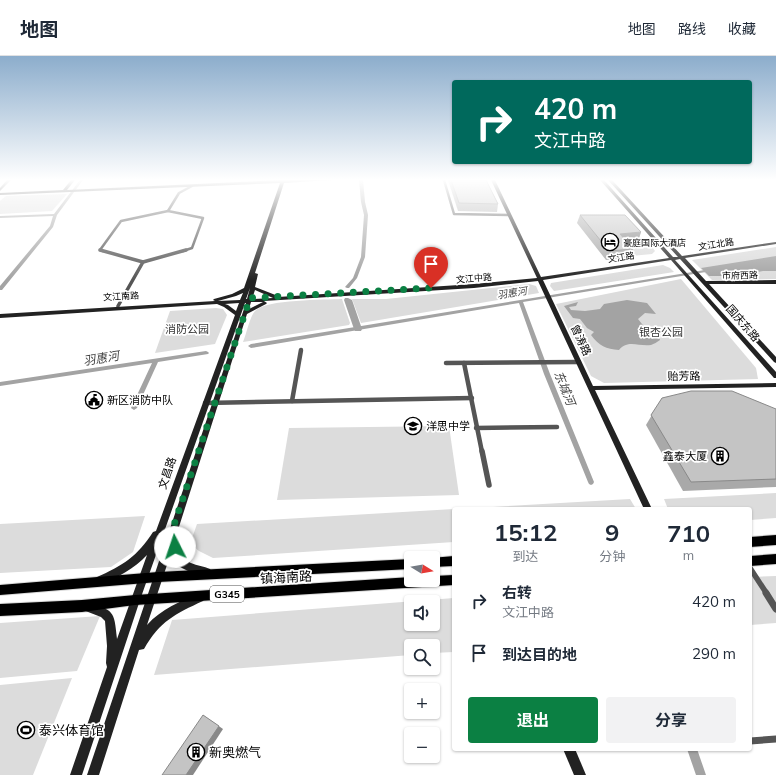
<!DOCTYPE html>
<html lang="zh">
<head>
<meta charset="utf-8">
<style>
  body { margin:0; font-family:Mulish,"Noto Sans SC",sans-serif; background:#f2f2f3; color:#1f2937; height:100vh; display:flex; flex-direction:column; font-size:15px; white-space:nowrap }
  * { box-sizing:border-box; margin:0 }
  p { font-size:13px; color:#747a83 }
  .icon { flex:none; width:22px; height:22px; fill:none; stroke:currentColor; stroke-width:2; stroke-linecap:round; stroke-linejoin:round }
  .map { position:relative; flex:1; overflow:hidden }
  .details { position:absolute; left:452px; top:451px; width:300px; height:244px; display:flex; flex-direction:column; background:#fff; border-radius:4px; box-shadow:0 1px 3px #0004 }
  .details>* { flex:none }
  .banner { position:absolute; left:452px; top:24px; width:300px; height:84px; border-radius:4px; box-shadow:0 1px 3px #0004; background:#00695c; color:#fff; overflow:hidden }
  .needle { width:26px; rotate:101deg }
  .tools { position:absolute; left:404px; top:495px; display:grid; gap:8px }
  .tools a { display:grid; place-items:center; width:36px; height:36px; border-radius:4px; background:#fff; box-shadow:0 1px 3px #0004; font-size:20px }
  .pin { position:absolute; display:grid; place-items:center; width:34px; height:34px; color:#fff; margin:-41px -17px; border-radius:50% 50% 50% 0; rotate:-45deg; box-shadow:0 0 4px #0007 }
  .pin .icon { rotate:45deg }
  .me { position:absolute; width:44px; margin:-22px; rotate:356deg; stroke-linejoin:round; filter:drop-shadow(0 0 3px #0008) }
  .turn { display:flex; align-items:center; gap:14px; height:84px; padding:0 16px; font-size:18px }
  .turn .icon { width:52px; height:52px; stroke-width:2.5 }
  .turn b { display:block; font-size:28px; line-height:34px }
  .eta { display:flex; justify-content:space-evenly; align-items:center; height:68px; text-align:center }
  .eta b { font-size:24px; font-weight:700; line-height:28px }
  .button { display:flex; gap:8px; margin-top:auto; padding:8px 16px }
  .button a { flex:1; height:46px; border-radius:4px; background:#0b8043; color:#fff; font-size:16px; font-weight:700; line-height:46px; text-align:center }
  .button a+a { background:#f2f2f3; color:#1f2937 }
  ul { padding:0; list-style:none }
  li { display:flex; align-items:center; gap:12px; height:52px; padding:0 16px }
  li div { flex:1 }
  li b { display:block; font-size:15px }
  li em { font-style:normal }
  header { display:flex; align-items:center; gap:24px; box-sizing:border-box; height:56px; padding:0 20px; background:#fff; border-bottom:1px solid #e0e1e3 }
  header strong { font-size:19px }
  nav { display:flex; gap:22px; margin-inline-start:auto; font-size:14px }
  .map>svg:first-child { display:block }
</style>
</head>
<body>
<header>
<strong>地图</strong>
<nav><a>地图</a><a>路线</a><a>收藏</a></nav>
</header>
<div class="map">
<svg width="776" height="719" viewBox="0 0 776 719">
  <rect width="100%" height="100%" fill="#fff"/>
  <g fill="#dcdcdc" fill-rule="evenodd">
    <path d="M67,138L52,155L0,158V145L6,140Z"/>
    <path d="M640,186L649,187L655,195L652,198L631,200L621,188Z"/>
    <path d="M776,191V223L712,224L692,204Z"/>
    <path d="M663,209L670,212L674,216L554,235L550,230L551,227Z"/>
    <path d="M681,223L756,312L758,323L604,327L591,320L556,248Z"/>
    <path d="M529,228L536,230L539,237L361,267L352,243H386Z"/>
    <path d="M342,243L350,267L349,269L243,286C246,279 250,260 255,255C266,243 325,244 342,243Z"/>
    <path d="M216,252L223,253L227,259L215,288L155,297L170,255Z"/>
    <path d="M449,370L459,439L277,444L289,372Z"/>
    <path d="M776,437V462L750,464V453H668L664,443Z"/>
    <path d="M630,443L636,453H458Z"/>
    <path d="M454,453V486L213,502L199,495L190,488L197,468Z"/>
    <path d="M145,460L133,496L111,511L0,517V468Z"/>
    <path d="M776,520V567L750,569V521Z"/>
    <path d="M454,542V596L433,597V590H411V599L154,619L172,564ZM411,546H433V568H411Z"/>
    <path d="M100,560L77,615L0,622V567Z"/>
    <path d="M72,622L33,719H0V629Z"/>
  </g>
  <g fill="#a3a3a3">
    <path d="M776,200V215H763L738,220H709L701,212Z"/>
    <path d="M627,244L647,247L656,258L645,257L638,263L646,273C654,274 659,276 660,284C657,286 654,288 651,289C639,291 628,283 619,294C606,293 599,290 591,279L594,276L587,272L580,263L573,262L564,250L578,246L576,250L569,251L571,254L585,255L600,253L604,248Z"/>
  </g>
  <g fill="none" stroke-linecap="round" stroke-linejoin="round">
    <g fill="#a3a3a3" fill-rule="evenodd">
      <path d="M80,124H83L57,159L53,171L2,234H0V230L50,170L53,160L0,162V160L54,158Z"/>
      <path d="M359,124H363L365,146L368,159L365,201L357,222L349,232H347L345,231L353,222L361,201L364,159L361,146Z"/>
      <path d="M711,213H712V215L523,246L550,318L594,426L593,428L591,429L589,428L588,426L544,318L519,247L251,292L248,290L251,288Z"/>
      <path d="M206,295L208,296L209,297L208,298L158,306L137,352L134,354L131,352L152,307L0,330V326Z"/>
      <path d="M687,693H697L706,719H696Z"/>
    </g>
    <path fill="#a3a3a3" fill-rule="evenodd" d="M345,242H348L352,244L362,273L361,275H355L354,273L344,244Z"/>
    <defs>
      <g id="highway">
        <path d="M776,479V489L750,491V481Z"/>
        <path d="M776,498V508L750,510V500Z"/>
        <path d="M454,500V510L433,511V502H431Z"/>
        <path d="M411,503V513L158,526L0,539V529L158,516Z"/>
        <path d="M454,519V529L135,549L82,556L0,560V548L82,544L135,539L411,521V524H433V520Z"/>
      </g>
    </defs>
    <use href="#highway" stroke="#dbdbdb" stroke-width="2"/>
    <g stroke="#555" stroke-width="2.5">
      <path d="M444,124L454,158L509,159"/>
      <path d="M103,195L100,194L121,165L168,155"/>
      <path d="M183,195L192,192L203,162L168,155L179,137L192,130"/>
    </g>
    <g stroke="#555" stroke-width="3.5">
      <path d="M100,194L143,206"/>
      <path d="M118,250L143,206L186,194"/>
    </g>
    <g stroke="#555" stroke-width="4.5">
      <path d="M446,307L579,306"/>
      <path d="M464,307L482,396"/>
      <path d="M292,345L301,294"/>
      <path d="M205,347L472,342"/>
      <path d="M476,372L557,371"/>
    </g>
    <g stroke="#555" stroke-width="5.5">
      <path d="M482,395L489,429"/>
      <path d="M750,512L767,538"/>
    </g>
    <g stroke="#555" stroke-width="7">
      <path d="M766,537L776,553"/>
      <path d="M750,685L776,683"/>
    </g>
    <g fill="#222" fill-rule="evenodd">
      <path d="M7,124H11L0,135V132Z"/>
      <path d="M71,124H75L67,134L281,124H331L284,127L255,217L258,218L255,231L278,240V241L474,228L537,222L491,124H495L541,221L669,202L600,124H604L673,201H678L608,124H612L682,200L776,186V188L685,202L706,225L776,224V228H709L776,301V307L774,306L680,203L675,204L776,316V322H774L671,204L543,224L593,330L776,327V331L595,334L652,453H644L538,225L474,232L264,245L267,247L266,248L247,258L177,477C179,487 179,503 191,507C197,510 204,510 210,513L212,516L210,519L207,520L188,515L178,510L172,494L147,569C161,553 181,545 200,537L203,539L205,542L203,545C175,558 160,565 144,593L139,594L99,719H87L246,247H245L140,544L82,719H70L107,611L106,607L107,590L105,565L101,561L83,554L81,551L83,548L86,546C114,555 114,553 117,583L147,499C134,513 118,521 100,529L97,527L95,524L97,521C122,510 138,500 153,476L156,475L235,259L224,251L217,248L0,262V258L215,245L213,244L214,243L232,238L244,232L280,127L0,139V137L63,134ZM250,232L247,243H246ZM255,234L273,242L252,243ZM243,237L240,244L218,245L236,240ZM251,246H263L249,253ZM239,247L236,255L228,249L225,248Z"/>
      <path d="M563,693H575L586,719H574Z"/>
    </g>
    <use href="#highway" fill="#000" fill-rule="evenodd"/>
  </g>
  <g fill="#a9a9a9">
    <path d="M448,124H486L498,148L497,156L458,155Z"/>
    <path d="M580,159L641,176L638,185L627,186L633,193L629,202L606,204L577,167Z"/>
    <path d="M662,342L776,353V431L683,435L646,369Z"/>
  </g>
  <g fill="#898989">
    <path d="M641,176L638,185L617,187L620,178Z"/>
    <path d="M203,659L223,673L193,719H186Z"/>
  </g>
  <g fill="#c4c4c4" stroke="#898989">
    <path d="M451,124H486L498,148L459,147Z"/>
    <path d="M580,159H625L641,176L620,178L633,193L609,195Z"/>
    <path d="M691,335H732L776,353V423L691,426L651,359L662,342Z"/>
    <path d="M203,659L219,670L186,719H162Z"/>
  </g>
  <linearGradient id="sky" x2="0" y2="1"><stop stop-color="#8cadcc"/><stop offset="0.55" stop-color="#fff"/><stop offset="1" stop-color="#fff" stop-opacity="0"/></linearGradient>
  <rect width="776" height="225" fill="url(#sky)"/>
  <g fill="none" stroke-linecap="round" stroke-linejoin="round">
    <path stroke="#0b8043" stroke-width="7" stroke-dasharray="0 12.6" d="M175,491L172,475L250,242L431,232"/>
  </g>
  <defs>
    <symbol id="hotel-ring" viewBox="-11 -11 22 22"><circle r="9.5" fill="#fff" stroke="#000" stroke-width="1.5"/><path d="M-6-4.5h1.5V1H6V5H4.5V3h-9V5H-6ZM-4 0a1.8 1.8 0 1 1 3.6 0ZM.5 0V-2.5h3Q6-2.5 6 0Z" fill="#000"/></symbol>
    <symbol id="civic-ring" viewBox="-11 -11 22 22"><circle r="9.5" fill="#fff" stroke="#000" stroke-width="1.5"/><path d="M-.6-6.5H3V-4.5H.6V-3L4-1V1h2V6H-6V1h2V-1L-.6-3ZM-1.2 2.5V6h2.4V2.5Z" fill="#000"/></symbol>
    <symbol id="school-ring" viewBox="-11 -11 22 22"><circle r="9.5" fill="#fff" stroke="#000" stroke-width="1.5"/><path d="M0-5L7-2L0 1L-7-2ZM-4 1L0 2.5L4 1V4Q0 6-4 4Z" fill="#000"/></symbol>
    <symbol id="building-ring" viewBox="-11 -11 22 22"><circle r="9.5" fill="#fff" stroke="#000" stroke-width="1.5"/><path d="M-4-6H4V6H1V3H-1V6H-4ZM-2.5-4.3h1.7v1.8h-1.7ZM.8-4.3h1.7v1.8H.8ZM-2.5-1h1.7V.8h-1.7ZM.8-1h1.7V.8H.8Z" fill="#000"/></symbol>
    <symbol id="stadium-ring" viewBox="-11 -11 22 22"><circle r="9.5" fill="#fff" stroke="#000" stroke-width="1.5"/><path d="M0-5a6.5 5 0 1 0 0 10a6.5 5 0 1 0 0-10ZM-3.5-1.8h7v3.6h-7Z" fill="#000"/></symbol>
  </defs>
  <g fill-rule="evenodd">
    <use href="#hotel-ring" x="600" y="176" width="20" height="20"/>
    <use href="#civic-ring" x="84" y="334" width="20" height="20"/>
    <use href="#school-ring" x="403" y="360" width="20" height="20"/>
    <use href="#building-ring" x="710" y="390" width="20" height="20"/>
    <use href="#stadium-ring" x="16" y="664" width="20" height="20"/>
    <use href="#building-ring" x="186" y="686" width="20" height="20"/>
  </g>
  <g text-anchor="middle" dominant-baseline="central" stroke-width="3.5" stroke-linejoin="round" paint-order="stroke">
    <g font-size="9" fill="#000" stroke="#fff" text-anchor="start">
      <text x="623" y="186">豪庭国际大酒店</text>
    </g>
    <g font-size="9" fill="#000" stroke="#fff">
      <text transform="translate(716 188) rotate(-9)">文江北路</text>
      <text transform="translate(621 201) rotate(-9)">文江路</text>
      <text transform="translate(740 219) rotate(-1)">市府西路</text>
      <text transform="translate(474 222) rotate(-5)">文江中路</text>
      <text transform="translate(121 240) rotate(-3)">文江南路</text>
    </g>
    <g font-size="10" font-style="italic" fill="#444" stroke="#fff">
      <text transform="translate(512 237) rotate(-9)">羽惠河</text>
    </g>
    <rect fill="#fff" stroke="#4c4c4c" stroke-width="1" x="210" y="530" width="34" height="16" rx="3"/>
    <g font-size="10" font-weight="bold" fill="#000">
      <text x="227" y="538">G345</text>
    </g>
    <g font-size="11" fill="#000" stroke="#fff">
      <text transform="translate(743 267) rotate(49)">国庆东路</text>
      <text transform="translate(581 284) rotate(65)">曾涛路</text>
      <text transform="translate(684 320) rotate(-1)">贻芳路</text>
      <text transform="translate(167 417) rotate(-71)">文昌路</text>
    </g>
    <g font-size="11" fill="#333" stroke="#fff">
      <text x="187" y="273">消防公园</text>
      <text x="661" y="276">银杏公园</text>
    </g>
    <g font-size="11" fill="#000" stroke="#fff" text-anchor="start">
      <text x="107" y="344">新区消防中队</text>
      <text x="426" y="370">洋思中学</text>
      <text x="707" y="400" text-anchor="end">鑫泰大厦</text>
    </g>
    <g font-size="12" font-style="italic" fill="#444" stroke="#fff">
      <text transform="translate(101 302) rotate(-9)">羽惠河</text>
      <text transform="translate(565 332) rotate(68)">东城河</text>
    </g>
    <g font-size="13" fill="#000" stroke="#fff">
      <text transform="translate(286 521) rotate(-3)">镇海南路</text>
    </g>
    <g font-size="13" fill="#000" stroke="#fff" text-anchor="start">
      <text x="39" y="674">泰兴体育馆</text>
      <text x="209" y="696">新奥燃气</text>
    </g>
  </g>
</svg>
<div class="tools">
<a><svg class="needle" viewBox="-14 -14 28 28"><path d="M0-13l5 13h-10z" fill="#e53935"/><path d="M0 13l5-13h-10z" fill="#747a83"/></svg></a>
<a><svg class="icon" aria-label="sound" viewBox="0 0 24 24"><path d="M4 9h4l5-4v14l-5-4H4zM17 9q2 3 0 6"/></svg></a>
<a><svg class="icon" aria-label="search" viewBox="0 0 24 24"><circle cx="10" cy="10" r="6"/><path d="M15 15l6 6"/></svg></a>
<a>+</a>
<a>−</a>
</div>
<div class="pin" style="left:431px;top:232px;background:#d93025"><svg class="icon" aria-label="arrive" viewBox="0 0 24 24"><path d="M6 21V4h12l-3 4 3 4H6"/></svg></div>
<svg class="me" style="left:175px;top:491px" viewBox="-20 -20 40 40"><circle r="19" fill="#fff"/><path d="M0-13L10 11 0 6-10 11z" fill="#0b8043"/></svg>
<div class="banner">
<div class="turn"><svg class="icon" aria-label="right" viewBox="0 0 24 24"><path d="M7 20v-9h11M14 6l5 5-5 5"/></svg><div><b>420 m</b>文江中路</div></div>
</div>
<section class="details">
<div class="eta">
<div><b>15:12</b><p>到达</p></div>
<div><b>9</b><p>分钟</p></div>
<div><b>710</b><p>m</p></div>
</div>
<ul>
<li><svg class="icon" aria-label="right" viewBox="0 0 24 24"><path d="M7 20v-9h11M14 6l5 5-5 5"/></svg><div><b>右转</b><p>文江中路</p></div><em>420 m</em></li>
<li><svg class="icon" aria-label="arrive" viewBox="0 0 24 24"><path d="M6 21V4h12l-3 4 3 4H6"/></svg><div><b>到达目的地</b></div><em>290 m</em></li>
</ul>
<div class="button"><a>退出</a><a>分享</a></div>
</section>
</div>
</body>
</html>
